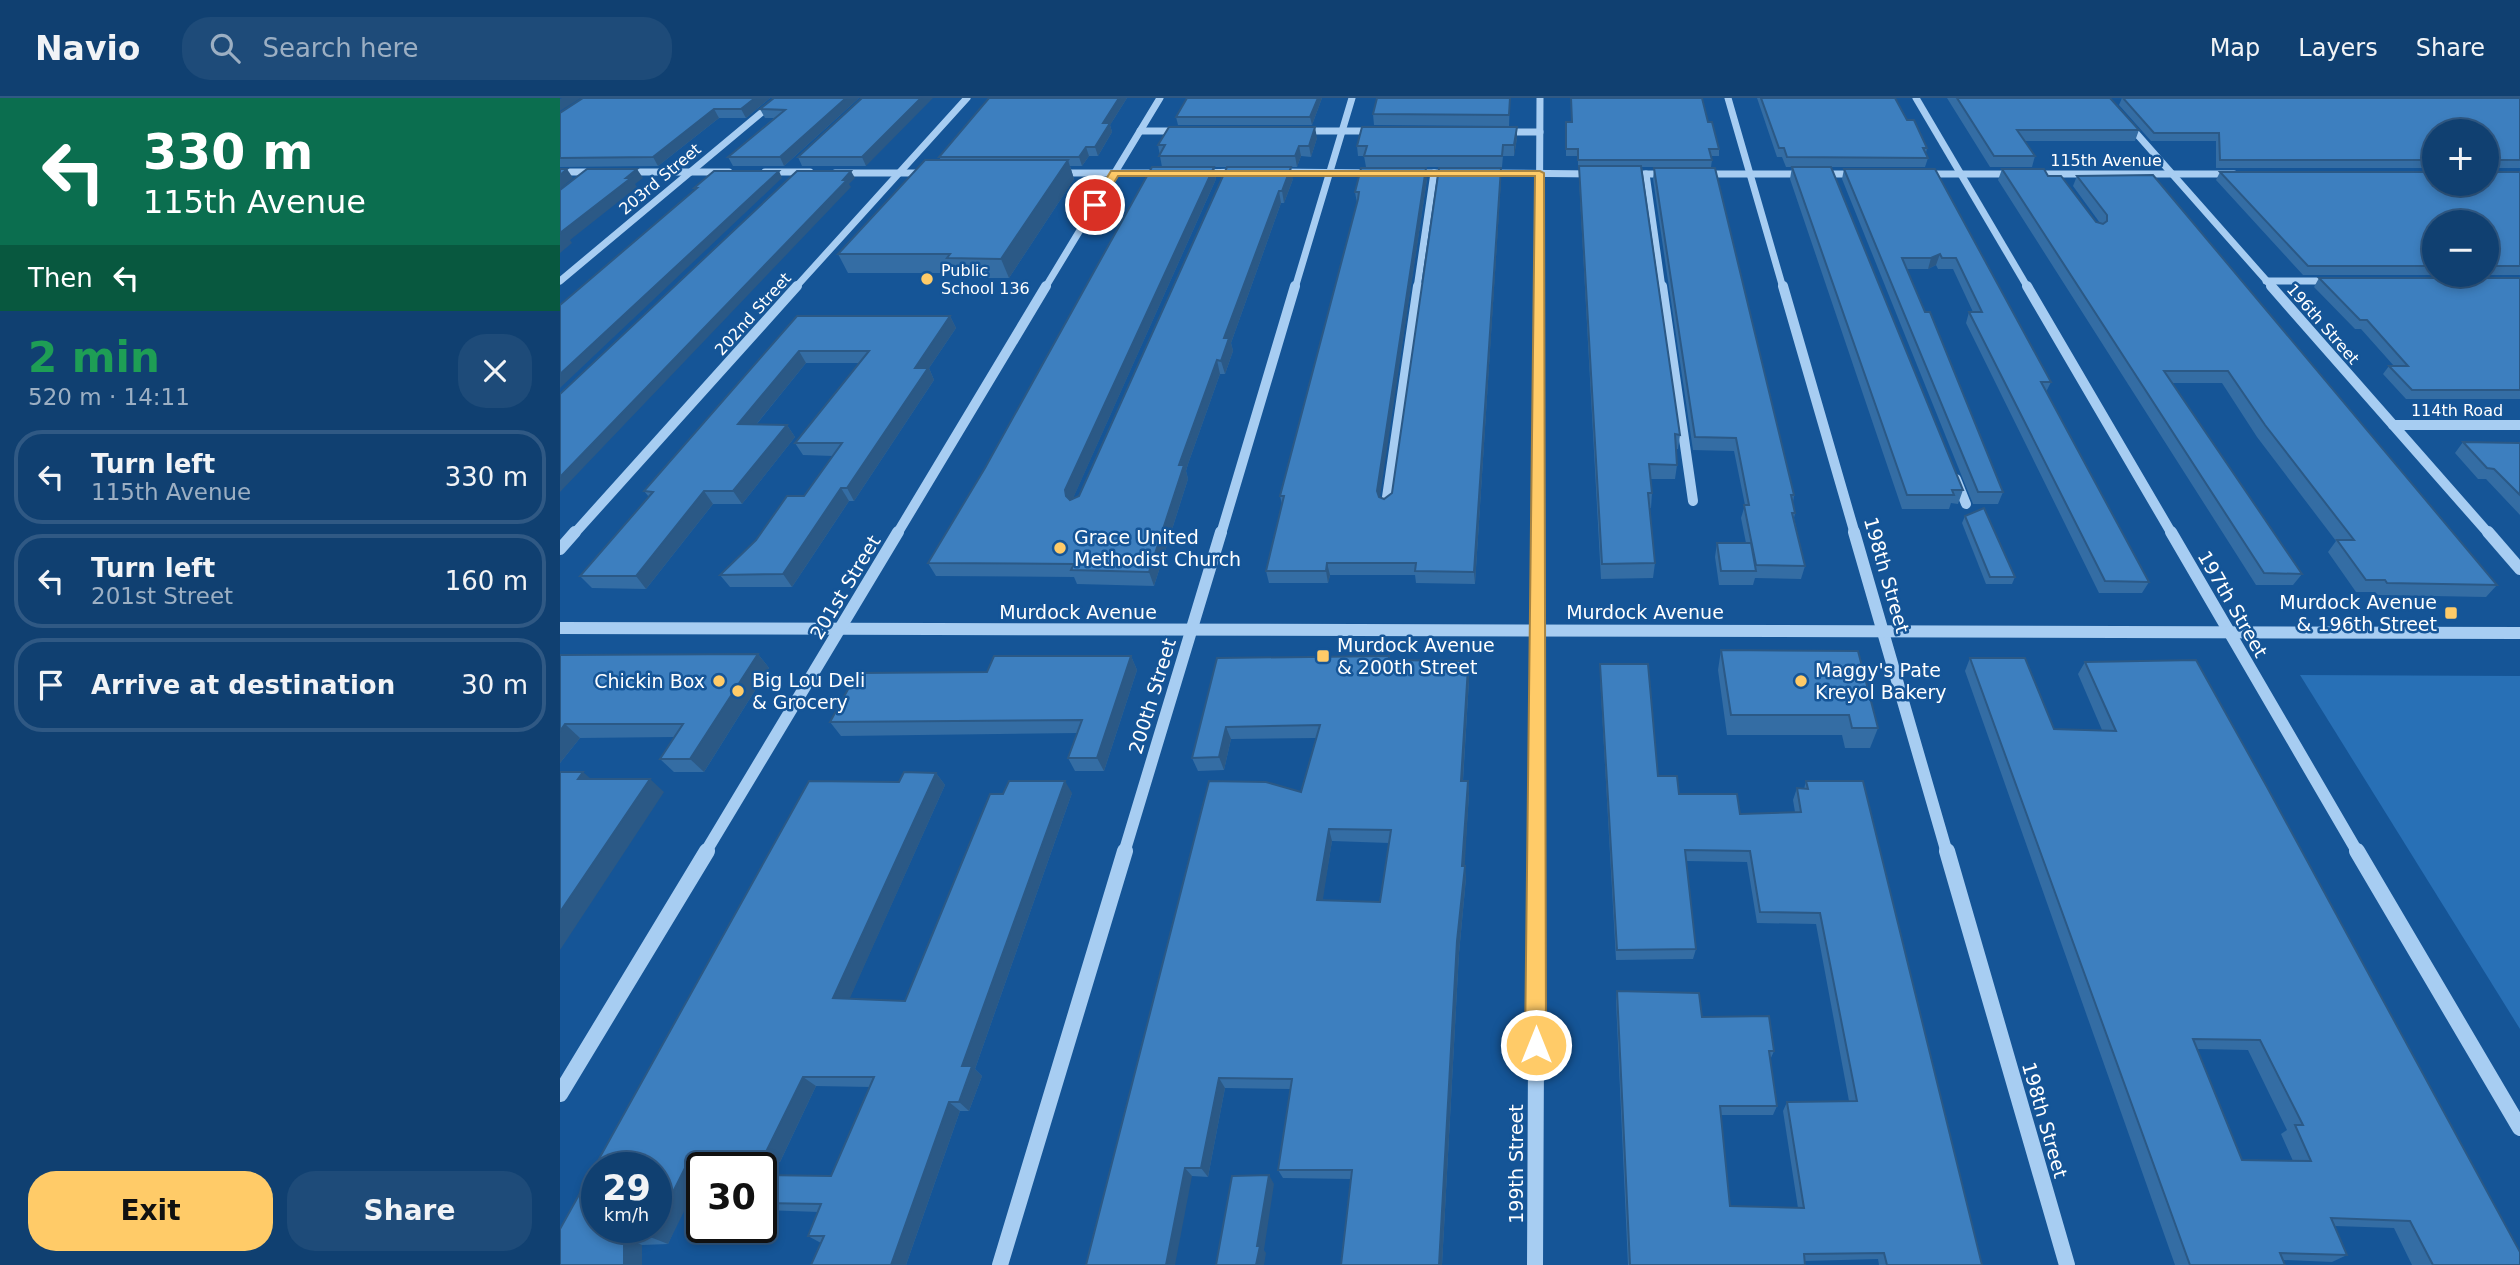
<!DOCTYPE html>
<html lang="en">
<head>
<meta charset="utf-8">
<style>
  body { margin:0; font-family:"DejaVu Sans",sans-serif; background:#1e4b79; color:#f1f3f6; height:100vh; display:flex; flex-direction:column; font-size:26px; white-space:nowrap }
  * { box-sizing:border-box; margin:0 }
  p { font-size:23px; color:#9cafc3 }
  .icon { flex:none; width:38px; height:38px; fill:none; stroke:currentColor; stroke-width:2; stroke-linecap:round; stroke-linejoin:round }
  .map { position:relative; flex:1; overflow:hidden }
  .panel { display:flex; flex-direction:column; background:#104071; width:560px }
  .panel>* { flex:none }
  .top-card { background:#0b6e4f; color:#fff; overflow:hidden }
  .fabs { position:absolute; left:1862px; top:21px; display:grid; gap:14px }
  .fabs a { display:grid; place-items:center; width:77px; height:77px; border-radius:50%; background:#104071; box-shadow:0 4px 10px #0003,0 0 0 2px #305984; font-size:35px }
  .speed { position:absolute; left:21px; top:1054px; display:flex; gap:14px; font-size:35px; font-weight:700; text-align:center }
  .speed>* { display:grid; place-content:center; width:91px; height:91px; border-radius:50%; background:#104071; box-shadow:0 4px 10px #0003,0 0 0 2px #305984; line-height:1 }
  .speed small { font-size:18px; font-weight:400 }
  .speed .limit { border:4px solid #111; border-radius:10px; background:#fff; color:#111 }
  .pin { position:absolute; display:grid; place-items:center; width:60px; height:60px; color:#fff; margin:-30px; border:4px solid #fff; border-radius:50%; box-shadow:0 2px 7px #0007 }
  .me { position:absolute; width:77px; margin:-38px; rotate:0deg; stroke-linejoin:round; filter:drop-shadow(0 0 5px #0008) }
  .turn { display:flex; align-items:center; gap:24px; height:147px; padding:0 28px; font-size:32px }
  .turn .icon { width:91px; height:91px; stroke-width:2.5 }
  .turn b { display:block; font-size:49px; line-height:60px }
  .then { display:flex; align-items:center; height:66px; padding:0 28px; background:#0003; gap:14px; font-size:26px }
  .round { display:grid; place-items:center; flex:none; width:74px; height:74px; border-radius:28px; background:#1e4b79 }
  .overview { display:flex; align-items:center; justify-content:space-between; height:119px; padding:0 28px }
  h1 { font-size:42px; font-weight:700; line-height:52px; color:#1e9e55 }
  .primary-button { display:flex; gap:14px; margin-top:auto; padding:14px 28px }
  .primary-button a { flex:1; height:80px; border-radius:28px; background:#ffcb68; color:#111; font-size:28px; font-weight:700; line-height:80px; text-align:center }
  .primary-button a+a { background:#1e4b79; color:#f1f3f6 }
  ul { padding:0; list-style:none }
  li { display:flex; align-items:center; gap:21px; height:94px; margin:0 14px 10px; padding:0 14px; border:4px solid #305984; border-radius:28px }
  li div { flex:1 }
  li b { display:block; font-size:26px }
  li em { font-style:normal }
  header { display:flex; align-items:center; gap:42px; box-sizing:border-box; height:98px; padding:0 35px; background:#104071; border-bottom:2px solid #305984 }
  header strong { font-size:33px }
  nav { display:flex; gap:38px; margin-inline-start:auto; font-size:24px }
  .search { width:490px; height:63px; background:#1e4b79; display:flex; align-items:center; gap:18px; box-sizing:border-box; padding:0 24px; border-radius:28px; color:#9cafc3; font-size:26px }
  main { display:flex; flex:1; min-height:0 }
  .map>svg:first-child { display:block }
</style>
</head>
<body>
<header>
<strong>Navio</strong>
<div class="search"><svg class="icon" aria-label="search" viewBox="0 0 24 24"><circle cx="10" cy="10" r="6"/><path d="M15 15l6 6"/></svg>Search here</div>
<nav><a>Map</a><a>Layers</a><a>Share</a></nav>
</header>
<main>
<section class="panel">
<div class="top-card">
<div class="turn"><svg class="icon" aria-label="left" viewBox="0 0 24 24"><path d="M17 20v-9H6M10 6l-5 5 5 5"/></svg><div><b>330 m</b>115th Avenue</div></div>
<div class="then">Then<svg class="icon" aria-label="left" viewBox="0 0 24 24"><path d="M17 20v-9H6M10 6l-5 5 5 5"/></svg></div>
</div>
<div class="overview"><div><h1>2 min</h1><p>520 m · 14:11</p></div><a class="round"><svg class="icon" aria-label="close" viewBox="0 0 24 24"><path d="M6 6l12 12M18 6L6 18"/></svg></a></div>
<ul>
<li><svg class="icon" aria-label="left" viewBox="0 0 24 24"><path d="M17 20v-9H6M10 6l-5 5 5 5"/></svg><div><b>Turn left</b><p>115th Avenue</p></div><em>330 m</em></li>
<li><svg class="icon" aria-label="left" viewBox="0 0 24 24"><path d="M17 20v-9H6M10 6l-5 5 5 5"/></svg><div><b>Turn left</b><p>201st Street</p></div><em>160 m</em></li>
<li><svg class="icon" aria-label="arrive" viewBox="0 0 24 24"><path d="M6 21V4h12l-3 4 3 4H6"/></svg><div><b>Arrive at destination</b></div><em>30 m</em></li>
</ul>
<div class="primary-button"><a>Exit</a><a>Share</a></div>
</section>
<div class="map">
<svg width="1960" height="1167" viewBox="0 0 1960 1167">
  <rect width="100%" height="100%" fill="#155597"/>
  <path fill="#2870b6" d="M1740,577L1960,578V931Z"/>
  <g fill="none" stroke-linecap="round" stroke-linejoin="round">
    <g stroke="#a7cdf2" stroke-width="7">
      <path d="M1168,0L1223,190"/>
      <path d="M1356,0L1468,190"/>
      <path d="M1545,0L1713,190"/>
      <path d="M580,33H623"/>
      <path d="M742,33H815"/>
      <path d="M942,34H980"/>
      <path d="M0,74H40"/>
      <path d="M65,74H169"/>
      <path d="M205,74H250"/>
      <path d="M716,74L817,75"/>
      <path d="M275,75H369"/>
      <path d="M496,75H603"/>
      <path d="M639,75L680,74"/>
      <path d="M853,75H894"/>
      <path d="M926,75L1034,76"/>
      <path d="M1066,76H1107"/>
      <path d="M1086,76L1102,190"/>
      <path d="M1140,76H1300"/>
      <path d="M1360,76H1454"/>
      <path d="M1472,76H1674"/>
      <path d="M0,183L219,0"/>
      <path d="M1706,183H1774"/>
      <path d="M235,190L407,0"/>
      <path d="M485,190L600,0"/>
      <path d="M735,190L792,0"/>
      <path d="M857,190L874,75"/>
      <path d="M979,190L980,0"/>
    </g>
    <g stroke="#a7cdf2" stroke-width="10">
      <path d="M1102,188L1133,403"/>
      <path d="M1223,188L1295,436"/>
      <path d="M1467,188L1612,436"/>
      <path d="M1711,188L1929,436"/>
      <path d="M1833,327H1960"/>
      <path d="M1396,381L1406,406"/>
      <path d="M826,406L858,188"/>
      <path d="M14,436L237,188"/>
      <path d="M337,436L486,188"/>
      <path d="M661,436L735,188"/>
      <path d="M978,436L979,188"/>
    </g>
    <g stroke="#a7cdf2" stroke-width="12">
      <path d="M1294,434L1387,755"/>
      <path d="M1611,434L1798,755"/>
      <path d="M1928,434L1960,471"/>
      <path d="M0,451L15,434"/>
      <path d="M0,530L1960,535"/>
      <path d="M145,755L338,434"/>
      <path d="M564,755L661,434"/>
      <path d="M977,755L978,434"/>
    </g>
    <g stroke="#a7cdf2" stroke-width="16">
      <path d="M1387,753L1507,1167"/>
      <path d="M1797,753L1960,1030"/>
      <path d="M0,996L147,753"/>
      <path d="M440,1167L565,753"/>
      <path d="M975,1167L977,753"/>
    </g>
  </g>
  <g fill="#346da4" fill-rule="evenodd">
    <path d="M23,0H210L186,20H159L98,68L0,69V15Z"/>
    <path d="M299,0L224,68H173L168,59L214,20H205L200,11Z"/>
    <path d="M302,0L306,68H242L238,59Z"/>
    <path d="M429,0H567L550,27L552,34L538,58H529L522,68H510L514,81L449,180H395L393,175H288L278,156L381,62L379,59Z"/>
    <path d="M627,0H762L752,27H618L616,19Z"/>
    <path d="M950,0L949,28L814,27L813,16Z"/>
    <path d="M1197,0H1335L1347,22L1367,50L1366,55L1368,60L1365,69H1271L1403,392L1398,406L1391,405L1389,411H1342L1230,81L1232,69H1226L1222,59H1217Z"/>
    <path d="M1387,0H1550L1579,32L1575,43H1465L1475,58L1472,69H1430Z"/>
    <path d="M1562,0H1960V70H1928L1932,74H1960V177H1743L1656,82L1660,74L1927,86L1874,33V70H1656V43H1591L1559,7ZM1874,124H1927V177H1874Z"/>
    <path d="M1006,24H1148L1159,51V58H1151L1152,62L1151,69H1082L1120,337L1118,351H1116L1117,367L1115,381H1090L1092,395L1091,410H1089L1095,465L1093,480L1041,481L1019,81V69H1018V58H1006Z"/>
    <path d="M757,40L751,59L741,58L737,69H602L598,47Z"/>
    <path d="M957,40L954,58H943L942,69H806L804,58H798L797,48Z"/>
    <path d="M654,69L656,81L513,400L519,398L667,69L733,81L724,105H721L671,245L673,253L665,276H660L628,366L626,373L628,381L594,488L517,486L514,479L376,478L368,465Z"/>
    <path d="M1094,70L1234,397L1233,405L1235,415L1234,420L1245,468L1241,481L1195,480L1193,487H1159L1155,459L1157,445H1186L1181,420L1185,407L1174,353L1133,352L1093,81Z"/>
    <path d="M1284,71H1375L1491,284L1486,294L1589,484L1582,495H1539L1406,225L1409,214H1413L1393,171H1378L1376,167L1368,171H1346L1443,394L1438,406H1413L1282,81Z"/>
    <path d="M1442,71L1488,78L1536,124L1540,125L1513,88L1517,78L1937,487L1926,499L1818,497L1815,494H1796L1768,454L1776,443L1697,339L1662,285H1612L1742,476L1733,487H1696L1438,82Z"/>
    <path d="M867,81L819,399L824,401L832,395L941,81L915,486L856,485L855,477H770L768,485H709L706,473L722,406L720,398L797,105L795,94Z"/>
    <path d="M1759,180H1960V301H1846L1823,276L1829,268H1834L1801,231H1795L1754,189Z"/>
    <path d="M237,218H390L396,230L369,270L374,282L294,403H289L232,489H170L160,477L244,398L273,358L243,357L235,345L299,265H246L196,327H227L235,339L182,406H153L86,491L32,490L20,478L89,399L84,393Z"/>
    <path d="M1903,344L1960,345V417L1926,381H1918L1895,355Z"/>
    <path d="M1405,418L1455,479L1452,486H1426L1402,425Z"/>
    <path d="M1161,552L1318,630L1310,650H1285L1282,637H1167L1158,572Z"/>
    <path d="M198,556L209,570L144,674H114L100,661L114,639L20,640L0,665V557Z"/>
    <path d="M571,558L577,572L544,673H515L508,660L517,635L281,638L270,624L427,574Z"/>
    <path d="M829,558L830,562L904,563V569H908L909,582L903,683H908L909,696L904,768L906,780L899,855L882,1167H781L791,1081L723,1080L718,1072L731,991L665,990L648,1079L632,1078L526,1167L741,694L756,640L671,641L664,672L638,673L632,660L657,560ZM772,743L829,745L820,804L762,802Z"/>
    <path d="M1410,560L1494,631L1542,632L1518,576L1525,564L1960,1167H1852L1834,1130L1775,1128L1787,1157L1772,1164L1723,1162L1725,1167H1615L1405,573ZM1637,951L1688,952L1727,1032L1721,1036L1733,1063L1682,1062Z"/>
    <path d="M1040,566L1098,678L1119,696L1180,716L1235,714L1233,702L1237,690L1244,691L1246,683L1422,1167H1319L1318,1161L1245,1163V1167H1068L1056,903L1057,893L1142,919L1214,953L1210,962L1217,1008L1213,1017H1161L1170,1108L1238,1110L1223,1013L1227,1004L1289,1003L1256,826L1197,825L1187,764L1126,763L1136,851L1133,861L1056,862L1040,578Z"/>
    <path d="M376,675L385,687L289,901L345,903L512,695L415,971L422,978L409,1013H400L346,1167H251L261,1145L248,1138L258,1114L204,1112L201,1111V1078H271L310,989L256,988L220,1064L149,1062L146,1069H142L108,1146L82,1147L0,1167L339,684Z"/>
  </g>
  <g fill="#2b5986">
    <path d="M2,0H21L0,13V1Z"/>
    <path d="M195,0H210L186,20L181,11Z"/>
    <path d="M286,0H299L224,68L220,59Z"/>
    <path d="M361,0H373L306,68L302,59Z"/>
    <path d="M559,0H567L550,27L552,34L538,58L535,49L543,25Z"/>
    <path d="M758,0H762L752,27L750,19Z"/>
    <path d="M154,11L159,20L98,68L93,59Z"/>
    <path d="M755,29L757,40L751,59L749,48Z"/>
    <path d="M957,29V40L954,58V47Z"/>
    <path d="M739,48L741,58L737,69L735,58Z"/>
    <path d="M526,49L529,58L522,68L519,59Z"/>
    <path d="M508,62L514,81L449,180L441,161Z"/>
    <path d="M654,69L656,81L511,405L506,398L505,392Z"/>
    <path d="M731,69L733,81L724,105L722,93Z"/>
    <path d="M866,70L867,81L819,405L817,393Z"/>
    <path d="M941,70V81L915,486L914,474Z"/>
    <path d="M7,71L13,80L0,91V77Z"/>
    <path d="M77,71L83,80L75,86L77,89L10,142L12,145L0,155V135Z"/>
    <path d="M219,73L222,80L0,290V276Z"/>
    <path d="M291,73L295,80L289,86L291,89L0,394V379Z"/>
    <path d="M719,93L721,105L671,245L673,253L665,276L661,263L664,240Z"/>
    <path d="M1380,156L1376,167L1368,171L1371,160Z"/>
    <path d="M390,218L396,230L369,270L374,282L294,403L287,390L355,270Z"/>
    <path d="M239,253L246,265L186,339L178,326Z"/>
    <path d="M657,262L660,276L628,366L626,373L628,381L594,488L589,474L624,353Z"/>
    <path d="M227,327L235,339L182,406L173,393Z"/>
    <path d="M281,390L289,403L232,489L223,476Z"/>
    <path d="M144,393L153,406L86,491L76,478Z"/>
    <path d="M767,465L770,477L768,485L766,473Z"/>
    <path d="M198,556L209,570L144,674L130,661Z"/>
    <path d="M571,558L577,572L544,673L537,660Z"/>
    <path d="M908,569L909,582L902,696L901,683Z"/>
    <path d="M5,626L20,640L0,665V633Z"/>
    <path d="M666,629L671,641L664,672L659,659Z"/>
    <path d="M23,674L38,687L18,681Z"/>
    <path d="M376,675L385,687L285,911L273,900Z"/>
    <path d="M90,681L104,694L0,852V814Z"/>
    <path d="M505,683L512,695L415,971L422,978L409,1013L399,1004L402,968Z"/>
    <path d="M908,683L909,696L904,780L902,768Z"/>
    <path d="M769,731L772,743L761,814L757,802Z"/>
    <path d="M905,768L906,780L899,855L882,1167H879L897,843Z"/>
    <path d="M243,979L256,988L220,1064L205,1056Z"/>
    <path d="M659,980L665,990L648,1079L641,1070Z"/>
    <path d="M389,1004L400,1013L346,1167H331Z"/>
    <path d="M133,1054L149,1062L146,1069H142V1077L108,1146L90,1139Z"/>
    <path d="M625,1070L632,1078L615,1167H606Z"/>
    <path d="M709,1077L714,1086L704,1152L706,1155L704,1167H696L697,1148Z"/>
    <path d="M64,1139L82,1147V1167H64Z"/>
  </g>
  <g fill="#3d7fbf" stroke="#2b5986" stroke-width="2" fill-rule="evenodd">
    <path d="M23,0H195L181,11H154L93,59L0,60V15Z"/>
    <path d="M214,0H286L220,59H168L225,12L200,11Z"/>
    <path d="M302,0H361L302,59H238Z"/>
    <path d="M429,0H559L543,25H550L535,49H526L519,59H379Z"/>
    <path d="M627,0H758L750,19H616Z"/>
    <path d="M817,0H950L949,17L813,16Z"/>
    <path d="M1011,0H1142L1148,24H1152L1159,51H1149L1152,62H1018V51H1006V24H1012Z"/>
    <path d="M1201,0H1335L1347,22H1354L1367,50H1363L1368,60L1227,59L1224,50H1219Z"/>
    <path d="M1397,0H1550L1579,32H1457L1475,58H1434Z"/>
    <path d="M1563,0H1960V62H1932L1927,68V33H1874V62H1660L1659,35H1594Z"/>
    <path d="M609,29H755L749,48H739L735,58H599L605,47H598Z"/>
    <path d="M802,29H957L954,47H943L942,58H804L807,48H797Z"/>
    <path d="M365,62H508L441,161L387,160L390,156H278Z"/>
    <path d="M1019,68H1081L1120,337L1115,336L1117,367L1089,366L1092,395H1088L1095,465L1042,466Z"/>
    <path d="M592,69H654L505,392L506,398L510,402L519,398L667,69H731L722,93H719L664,240H669L661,263L657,262L624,353L619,367H624L589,474L511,472L514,466L368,465L425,370Z"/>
    <path d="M1232,69H1271L1403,392H1392L1394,397H1347Z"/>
    <path d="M1927,69L1932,74H1960V168H1927V124H1874V168H1748L1660,74H1874V86H1927Z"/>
    <path d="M801,70H866L817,393L819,399L824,401L832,395L879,70H941L914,474L855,473L856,465H767L766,473H706L724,398H720L798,101L799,94H795Z"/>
    <path d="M1094,70H1155L1234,397H1231L1235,415H1232L1245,468L1196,467L1184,407H1189L1176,340L1135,339Z"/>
    <path d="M0,71H7L0,77Z"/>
    <path d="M27,71H77L66,80H71L0,135V92Z"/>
    <path d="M1284,71H1375L1491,284H1481L1589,484L1545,483L1409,214H1422L1396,160H1382L1380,156L1371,160H1342L1365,214H1370L1443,394H1418Z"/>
    <path d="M1442,71H1484L1488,78H1501L1536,124L1543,126L1547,123V117L1517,78L1593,77L1937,487L1827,485L1825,482H1806L1777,442H1794L1705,327L1668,273H1604L1742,476L1704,475Z"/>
    <path d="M154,73H219L0,276V207L137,90H134Z"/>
    <path d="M237,73H291L283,82H287L0,379V296Z"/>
    <path d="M1759,180H1960V292H1852L1829,268H1848L1807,222H1800Z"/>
    <path d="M237,218H390L355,270H368L287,390H281L223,476L160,477L196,442L227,398H244L282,345H235L309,253H239L178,326L227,327L173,393H144L76,478H20L93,394L84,393Z"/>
    <path d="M1903,344L1960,345V397L1934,371L1927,370Z"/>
    <path d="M1424,410L1455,479H1430L1405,418Z"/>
    <path d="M1157,445H1191L1196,473H1161Z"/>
    <path d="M1161,552L1298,553L1318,630H1292L1289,617H1171Z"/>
    <path d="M198,556L130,661H100L123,626H5L0,633V557Z"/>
    <path d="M434,558H571L537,660H508L522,622L270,624L297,575L427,574Z"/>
    <path d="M829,558V562L904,563L903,569H908L901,683H908L902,768H905L897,843L879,1167H781L792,1072H718L732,981L659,980L641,1070H625L606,1167H526L649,683L706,684L741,694L760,627L666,629L659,659L632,660L657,560ZM769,731L831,732L820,804L757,802Z"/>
    <path d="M1410,560H1465L1494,631L1556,633L1525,564L1636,562L1707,689L1960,1154V1167H1873L1850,1123L1771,1120L1787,1157L1720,1155L1725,1167H1630ZM1633,941L1700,942L1743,1027H1735L1751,1063L1682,1062Z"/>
    <path d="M1040,566H1088L1098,678H1117L1119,696H1177L1180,716L1241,714L1237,690L1248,691L1246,683H1303L1422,1167H1327L1324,1155L1244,1156L1245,1167H1070L1057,893L1139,895L1142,919L1209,918L1214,953H1209L1217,1008H1160L1170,1108L1244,1110L1227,1004L1297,1003L1260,815L1200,814L1190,753L1125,752L1136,851L1057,852Z"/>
    <path d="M0,674H23L18,681H90L0,814Z"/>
    <path d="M344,674L376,675L273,900L345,903L430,696H443L449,683H505L402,968H412L399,1004H389L331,1167H251L264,1138H248L261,1106L201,1105L202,1077L271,1078L314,979H243L205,1056L133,1054L96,1128V1069H37V1129H96L90,1139H64V1167H0V1131L249,683L339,684Z"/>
    <path d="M709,1077L697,1148H700L696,1167H656L672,1078Z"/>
  </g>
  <path fill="#ffcb68" stroke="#a68444" stroke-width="2" d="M551,73H980L984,75L986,947L983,954L976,957L968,954L965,947L975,78H558L539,109H532L530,107Z"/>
  <g fill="#ffcb68" stroke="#155597" stroke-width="2.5">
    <circle cx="367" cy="181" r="7"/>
    <circle cx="500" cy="450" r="7"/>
    <rect x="1884" y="508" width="14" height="14" rx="3.5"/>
    <rect x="756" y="551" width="14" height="14" rx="3.5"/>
    <circle cx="159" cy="583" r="7"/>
    <circle cx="1241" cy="583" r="7"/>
    <circle cx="178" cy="593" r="7"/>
  </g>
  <g text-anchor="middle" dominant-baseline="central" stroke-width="5" stroke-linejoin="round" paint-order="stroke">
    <g font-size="16" fill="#fff" stroke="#155597">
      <text x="1546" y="62">115th Avenue</text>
      <text transform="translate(100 81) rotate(-40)">203rd Street</text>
      <text transform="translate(193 216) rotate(-48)">202nd Street</text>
      <text transform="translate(1763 226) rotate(49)">196th Street</text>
      <text x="1897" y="312">114th Road</text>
    </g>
    <g font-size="16" fill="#fff" stroke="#155597" text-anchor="start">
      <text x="381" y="172">Public<tspan x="381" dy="18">School 136</tspan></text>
    </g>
    <g font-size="19" fill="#fff" stroke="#155597" text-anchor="start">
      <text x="514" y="439">Grace United<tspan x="514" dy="22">Methodist Church</tspan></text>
      <text x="1877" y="504" text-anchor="end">Murdock Avenue<tspan x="1877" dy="22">&amp; 196th Street</tspan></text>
      <text x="777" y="547">Murdock Avenue<tspan x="777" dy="22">&amp; 200th Street</tspan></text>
      <text x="1255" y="572">Maggy's Pate<tspan x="1255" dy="22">Kreyol Bakery</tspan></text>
      <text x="192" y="582">Big Lou Deli<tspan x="192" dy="22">&amp; Grocery</tspan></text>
      <text x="145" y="583" text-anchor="end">Chickin Box</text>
    </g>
    <g font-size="19" fill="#fff" stroke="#155597">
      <text transform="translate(1327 477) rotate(74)">198th Street</text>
      <text transform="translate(285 489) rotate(-59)">201st Street</text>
      <text transform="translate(1673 506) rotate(60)">197th Street</text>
      <text x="518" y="514">Murdock Avenue</text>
      <text x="1085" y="514">Murdock Avenue</text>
      <text transform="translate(592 598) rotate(-73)">200th Street</text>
      <text transform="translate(1485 1022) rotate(74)">198th Street</text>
      <text transform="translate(956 1066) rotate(-90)">199th Street</text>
    </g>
  </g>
</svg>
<div class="fabs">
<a>+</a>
<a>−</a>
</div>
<div class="speed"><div>29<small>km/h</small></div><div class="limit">30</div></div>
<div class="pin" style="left:535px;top:107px;background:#d93025"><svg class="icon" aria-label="arrive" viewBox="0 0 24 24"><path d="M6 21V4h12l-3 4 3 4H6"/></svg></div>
<svg class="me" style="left:976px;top:947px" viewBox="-20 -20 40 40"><circle r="17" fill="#ffcb68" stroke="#fff" stroke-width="3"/><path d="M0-11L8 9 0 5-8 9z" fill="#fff"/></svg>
</div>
</main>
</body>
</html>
